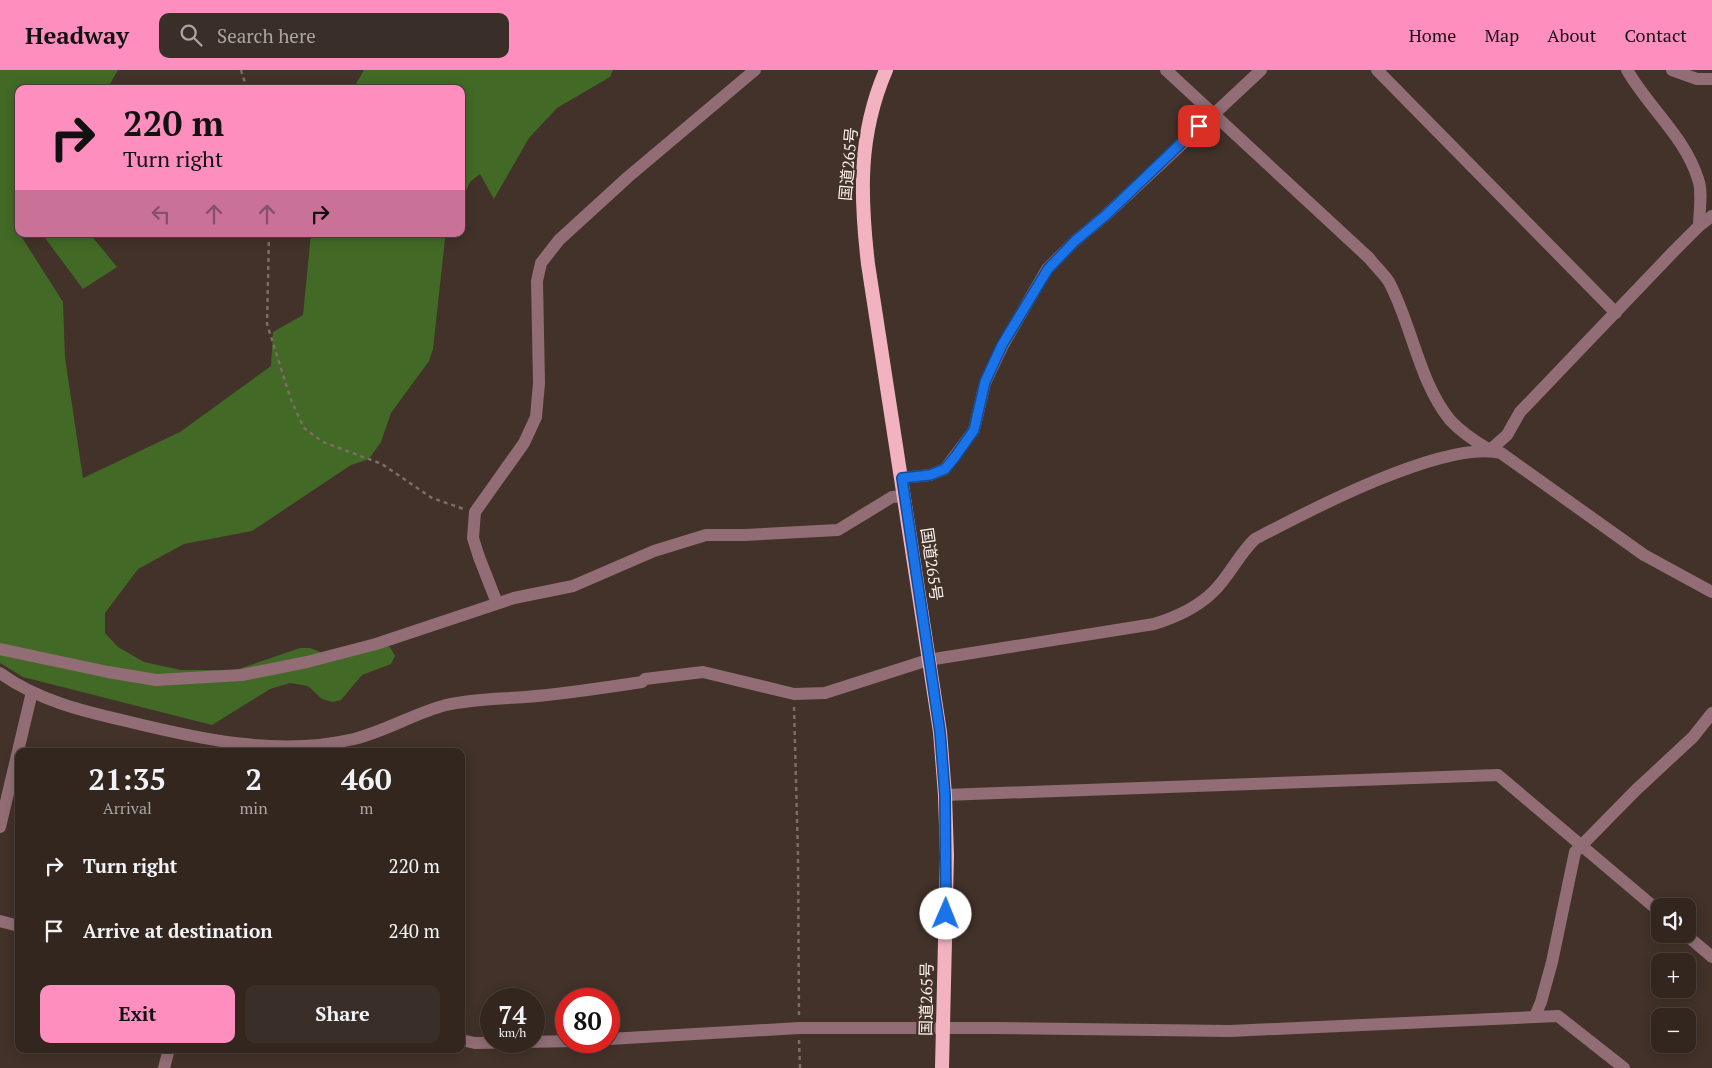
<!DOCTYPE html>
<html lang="en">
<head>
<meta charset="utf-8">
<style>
  body { margin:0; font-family:"PT Serif","Noto Sans JP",serif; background:#3a2e28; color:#f1f3f6; height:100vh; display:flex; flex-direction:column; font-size:19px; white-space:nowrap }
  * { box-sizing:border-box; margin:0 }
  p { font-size:16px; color:#a8a5a4 }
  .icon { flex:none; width:28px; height:28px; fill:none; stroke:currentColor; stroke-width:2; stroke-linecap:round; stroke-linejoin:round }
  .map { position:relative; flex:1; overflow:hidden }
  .panel { position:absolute; left:15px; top:678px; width:450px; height:305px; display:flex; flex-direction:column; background:#32261f; border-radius:10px; box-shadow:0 2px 12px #0003,0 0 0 1px #4d433d }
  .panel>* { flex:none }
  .hud { position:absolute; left:15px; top:15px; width:450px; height:152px; border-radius:10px; box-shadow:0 2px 12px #0003,0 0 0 1px #4d433d; background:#fd8ebe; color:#111; overflow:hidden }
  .fabs { position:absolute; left:1651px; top:828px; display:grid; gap:10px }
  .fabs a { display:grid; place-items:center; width:45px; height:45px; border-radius:10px; background:#32261f; box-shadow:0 2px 12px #0003,0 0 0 1px #4d433d; font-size:25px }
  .speed { position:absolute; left:480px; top:918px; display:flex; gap:10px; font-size:25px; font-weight:700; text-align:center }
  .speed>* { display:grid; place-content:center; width:65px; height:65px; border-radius:50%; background:#32261f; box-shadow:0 2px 12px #0003,0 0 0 1px #4d433d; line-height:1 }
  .speed small { font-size:12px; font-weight:400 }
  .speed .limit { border:8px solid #d22; background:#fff; color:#111 }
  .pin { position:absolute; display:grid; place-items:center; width:42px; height:42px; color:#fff; margin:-21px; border-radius:10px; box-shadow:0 2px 8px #0006 }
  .me { position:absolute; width:55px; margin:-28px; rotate:1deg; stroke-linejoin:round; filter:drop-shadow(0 0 4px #0008) }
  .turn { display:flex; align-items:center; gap:18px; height:105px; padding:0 25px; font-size:22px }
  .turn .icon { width:65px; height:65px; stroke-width:2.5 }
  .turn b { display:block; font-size:35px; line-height:42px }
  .lanes { display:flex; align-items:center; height:48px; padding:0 25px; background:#0003; justify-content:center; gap:25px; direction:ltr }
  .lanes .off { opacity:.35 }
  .eta { display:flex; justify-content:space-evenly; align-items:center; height:85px; text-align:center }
  .eta b { font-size:30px; font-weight:700; line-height:35px }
  .button { display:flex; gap:10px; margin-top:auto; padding:10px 25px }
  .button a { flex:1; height:58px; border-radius:10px; background:#fd8ebe; color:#111; font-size:20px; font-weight:700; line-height:58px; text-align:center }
  .button a+a { background:#3a2e28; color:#f1f3f6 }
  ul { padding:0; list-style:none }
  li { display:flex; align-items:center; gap:15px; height:65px; padding:0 25px }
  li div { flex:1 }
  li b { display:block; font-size:19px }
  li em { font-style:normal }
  header { display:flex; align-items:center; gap:30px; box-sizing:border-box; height:70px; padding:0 25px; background:#fd8ebe; color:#111 }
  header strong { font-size:24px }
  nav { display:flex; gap:28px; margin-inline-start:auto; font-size:18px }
  .search { width:350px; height:45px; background:#3a2e28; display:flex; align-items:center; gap:12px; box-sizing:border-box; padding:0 18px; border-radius:10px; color:#a8a5a4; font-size:19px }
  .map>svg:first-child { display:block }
</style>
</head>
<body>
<header>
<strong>Headway</strong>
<div class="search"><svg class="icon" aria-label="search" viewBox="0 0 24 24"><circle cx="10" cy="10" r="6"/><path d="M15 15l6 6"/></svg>Search here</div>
<nav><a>Home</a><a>Map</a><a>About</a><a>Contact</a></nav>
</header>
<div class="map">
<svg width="1712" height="998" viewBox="0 0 1712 998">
  <rect width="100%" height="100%" fill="#423229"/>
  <g fill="#426925">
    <path d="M0,0H118L107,19H19V164H22L21,166L63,232L65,288L83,408L180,362L271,296L273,262L303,245L311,164H448L445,169L433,279L429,291L391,343L381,372L369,389L351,395L252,461L184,474L138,499L105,543V563L118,577L144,592L181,600H236L300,578H310L338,589L382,574L390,577L395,586L391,594L362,605L341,630L332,632L322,629L308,616L290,613L270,619L212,655L23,607L0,593Z"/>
    <path d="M364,0H613L610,7L557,38L529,68L494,129L480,104L470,112L461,132V19H353Z"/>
    <path d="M42,164H90L117,197L83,219Z"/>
  </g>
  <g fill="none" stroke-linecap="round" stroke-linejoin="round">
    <g stroke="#7c6d66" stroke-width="2.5" stroke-dasharray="4 4" stroke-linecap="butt">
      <path d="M241,0L247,19"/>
      <path d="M269,164L267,254L291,330L304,358L323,372L382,394L432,428L464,439"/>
      <path d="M794,637L798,786L799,947"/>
      <path d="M799,970L800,998"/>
    </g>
    <g stroke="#926d75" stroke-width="12">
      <path d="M1166,0L1369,188C1375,196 1384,204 1389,212C1412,255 1419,312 1450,350C1461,362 1476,372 1490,380L1507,365L1520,342L1674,181L1699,156L1712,146"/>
      <path d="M1377,0L1616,243"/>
      <path d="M1627,0C1649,38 1685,67 1698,109C1703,122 1699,142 1699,156"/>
      <path d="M1672,0L1697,9H1712"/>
      <path d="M902,408L930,405L945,399L974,360L985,313L1003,275L1047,199L1075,171L1106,145L1261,0"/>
      <path d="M497,533L479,487L473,468L475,442L524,373L536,347L539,313L537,211L541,193L559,170L628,107L755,0"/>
      <path d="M0,579L108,602L156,610L242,605L307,592L376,574L514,528L573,516L654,481L706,465H744L838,460L892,427L904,426"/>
      <path d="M0,603C37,630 82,641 126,651C199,669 279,687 354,669C386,661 415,643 446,635C473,629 499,629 525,627C564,624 603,618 642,612L645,609L703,602L794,624L825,623L928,590"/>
      <path d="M945,725L1498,705L1660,842"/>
      <path d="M0,757L32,622"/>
      <path d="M0,851L19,856"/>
      <path d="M1685,864L1712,887"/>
      <path d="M1535,946L1541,932L1552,892L1575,782L1636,720L1693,667L1712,643"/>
      <path d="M609,969L799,958H993L1230,961L1558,946L1624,998"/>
      <path d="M461,970L475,973L578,971"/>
      <path d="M164,998L169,979"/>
    </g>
    <path stroke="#926d75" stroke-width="12" d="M928,590L1154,554C1177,547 1197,538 1214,521C1230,505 1239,484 1255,469C1308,441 1445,369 1501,383L1644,485L1712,522"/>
    <path stroke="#f3b2c0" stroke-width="14" d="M886,0C858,65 860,125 868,194L940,662L945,725L947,786L942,998"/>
  </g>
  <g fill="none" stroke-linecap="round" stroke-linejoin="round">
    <defs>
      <path id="route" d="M946,844L945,725L940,662L902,408L930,405L945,399L955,387L974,360L985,312L1002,275L1048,199L1075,171L1106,145L1199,56"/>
    </defs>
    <use href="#route" stroke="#114b97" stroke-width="12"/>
    <use href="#route" stroke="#1a73e8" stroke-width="9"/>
  </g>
  <g text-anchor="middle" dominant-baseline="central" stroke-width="5" stroke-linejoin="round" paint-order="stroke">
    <g font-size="16" fill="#fdf2ed" stroke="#423229">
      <text transform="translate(848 94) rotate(-85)">国道265号</text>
      <text transform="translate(932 494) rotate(82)">国道265号</text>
      <text transform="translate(926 929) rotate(-89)">国道265号</text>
    </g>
  </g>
</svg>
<div class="fabs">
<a><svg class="icon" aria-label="sound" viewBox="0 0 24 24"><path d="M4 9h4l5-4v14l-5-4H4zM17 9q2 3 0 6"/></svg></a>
<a>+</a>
<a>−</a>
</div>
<div class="speed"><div>74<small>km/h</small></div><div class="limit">80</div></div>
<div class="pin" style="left:1199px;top:56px;background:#d93025"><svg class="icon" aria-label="arrive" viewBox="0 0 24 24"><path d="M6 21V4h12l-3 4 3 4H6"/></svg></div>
<svg class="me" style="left:946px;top:844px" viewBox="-20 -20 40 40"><circle r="19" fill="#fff"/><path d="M0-13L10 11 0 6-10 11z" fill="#1a73e8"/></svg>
<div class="hud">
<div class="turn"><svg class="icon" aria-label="right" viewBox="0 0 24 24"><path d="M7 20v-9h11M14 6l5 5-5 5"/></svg><div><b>220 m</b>Turn right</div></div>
<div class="lanes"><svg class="icon off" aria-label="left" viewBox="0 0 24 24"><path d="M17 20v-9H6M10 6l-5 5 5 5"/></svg><svg class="icon off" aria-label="ahead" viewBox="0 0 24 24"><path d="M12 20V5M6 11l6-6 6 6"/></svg><svg class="icon off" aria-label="ahead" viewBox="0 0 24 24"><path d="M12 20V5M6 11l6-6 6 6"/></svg><svg class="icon" aria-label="right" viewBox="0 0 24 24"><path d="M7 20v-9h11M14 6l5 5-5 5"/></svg></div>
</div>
<section class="panel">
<div class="eta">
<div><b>21:35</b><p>Arrival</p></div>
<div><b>2</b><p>min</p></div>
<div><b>460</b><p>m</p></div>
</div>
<ul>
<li><svg class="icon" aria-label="right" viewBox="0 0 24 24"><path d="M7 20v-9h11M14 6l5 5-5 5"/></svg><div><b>Turn right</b></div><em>220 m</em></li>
<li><svg class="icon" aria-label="arrive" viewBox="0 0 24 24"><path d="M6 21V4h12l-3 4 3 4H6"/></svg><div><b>Arrive at destination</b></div><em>240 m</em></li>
</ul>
<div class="button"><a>Exit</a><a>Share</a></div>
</section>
</div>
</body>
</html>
